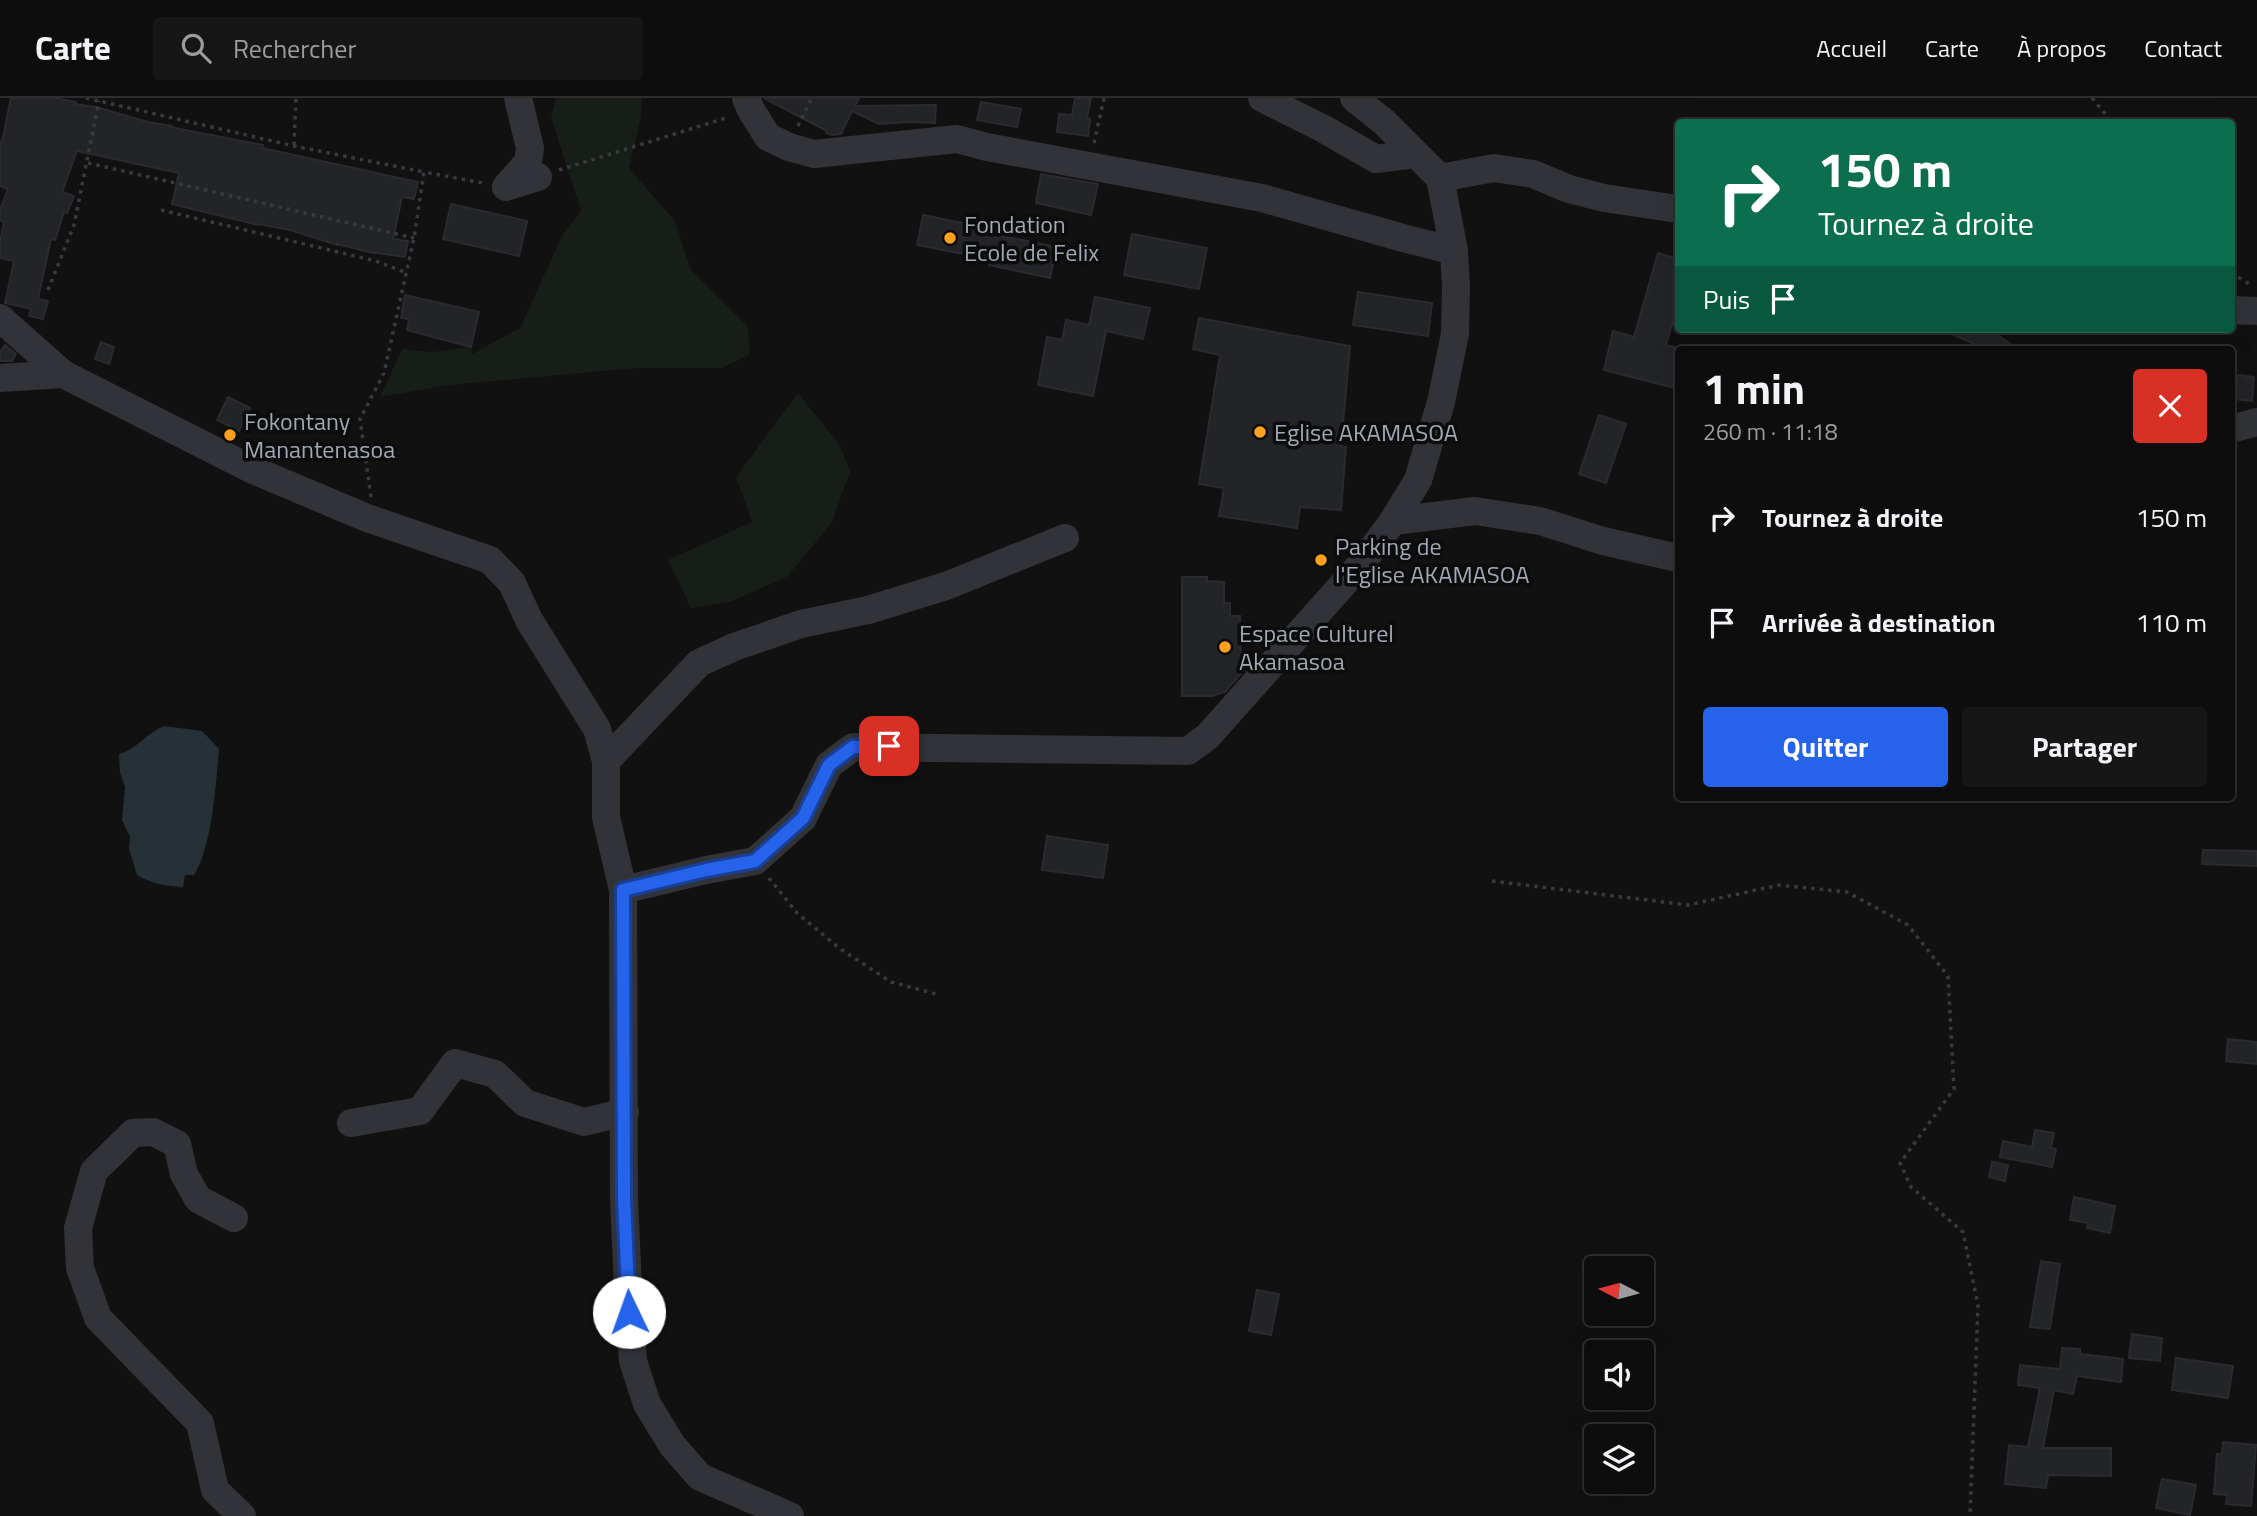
<!DOCTYPE html>
<html lang="fr">
<head>
<meta charset="utf-8">
<style>
  body { margin:0; font-family:"Titillium Web",sans-serif; background:#161617; color:#f1f3f6; height:100vh; display:flex; flex-direction:column; font-size:26px; white-space:nowrap }
  * { box-sizing:border-box; margin:0 }
  p { font-size:23px; color:#9a9c9e }
  .icon { flex:none; width:38px; height:38px; fill:none; stroke:currentColor; stroke-width:2; stroke-linecap:round; stroke-linejoin:round }
  .map { position:relative; flex:1; overflow:hidden }
  .side { position:absolute; left:1675px; top:248px; width:560px; height:455px; display:flex; flex-direction:column; background:#0d0d0e; border-radius:7px; box-shadow:0 7px 28px #0002,0 0 0 2px #2d2d2e }
  .side>* { flex:none }
  .banner { position:absolute; left:1675px; top:21px; width:560px; height:214px; border-radius:7px; box-shadow:0 7px 28px #0002,0 0 0 2px #2d2d2e; background:#0b6e4f; color:#fff; overflow:hidden }
  .needle { width:46px; rotate:276deg }
  .buttons { position:absolute; left:1584px; top:1158px; display:grid; gap:14px }
  .buttons a { display:grid; place-items:center; width:70px; height:70px; border-radius:7px; background:#0d0d0e; box-shadow:0 7px 28px #0002,0 0 0 2px #2d2d2e; font-size:35px }
  .pin { position:absolute; display:grid; place-items:center; width:60px; height:60px; color:#fff; margin:-30px; border-radius:14px; box-shadow:0 4px 10px #0006 }
  .me { position:absolute; width:77px; margin:-38px; rotate:357deg; stroke-linejoin:round; filter:drop-shadow(0 0 5px #0008) }
  .turn { display:flex; align-items:center; gap:24px; height:147px; padding:0 28px; font-size:32px }
  .turn .icon { width:91px; height:91px; stroke-width:2.5 }
  .turn b { display:block; font-size:49px; line-height:60px }
  .then { display:flex; align-items:center; height:66px; padding:0 28px; background:#0003; gap:14px; font-size:26px }
  .round { display:grid; place-items:center; flex:none; width:74px; height:74px; border-radius:7px; background:#161617 }
  .headline { display:flex; align-items:center; justify-content:space-between; height:119px; padding:0 28px }
  h1 { font-size:42px; font-weight:700; line-height:52px }
  .action { display:flex; gap:14px; margin-top:auto; padding:14px 28px }
  .action a { flex:1; height:80px; border-radius:7px; background:#2563eb; color:#fff; font-size:28px; font-weight:700; line-height:80px; text-align:center }
  .action a+a { background:#161617; color:#f1f3f6 }
  ul { padding:0; list-style:none }
  li { display:flex; align-items:center; gap:21px; height:105px; padding:0 28px }
  li div { flex:1 }
  li b { display:block; font-size:26px }
  li em { font-style:normal }
  header { display:flex; align-items:center; gap:42px; box-sizing:border-box; height:98px; padding:0 35px; background:#0d0d0e; border-bottom:2px solid #2d2d2e }
  header strong { font-size:33px }
  nav { display:flex; gap:38px; margin-inline-start:auto; font-size:24px }
  .search { width:490px; height:63px; background:#161617; display:flex; align-items:center; gap:18px; box-sizing:border-box; padding:0 24px; border-radius:7px; color:#9a9c9e; font-size:26px }
  .map>svg:first-child { display:block }
</style>
</head>
<body>
<header>
<strong>Carte</strong>
<div class="search"><svg class="icon" aria-label="search" viewBox="0 0 24 24"><circle cx="10" cy="10" r="6"/><path d="M15 15l6 6"/></svg>Rechercher</div>
<nav><a>Accueil</a><a>Carte</a><a>À propos</a><a>Contact</a></nav>
</header>
<div class="map">
<svg width="2257" height="1418" viewBox="0 0 2257 1418">
  <rect width="100%" height="100%" fill="#111112"/>
  <g fill="#171d17">
    <path d="M556,0H642L641,19L629,70L675,123L691,172L748,229L750,256L722,270H636L449,287L380,299L402,251L432,254L471,249L472,256L520,230L563,136L581,113L551,19Z"/>
    <path d="M798,295L840,347L850,374L832,424L788,478L730,504L691,510L668,462L752,424L736,379Z"/>
  </g>
  <path fill="#263137" d="M164,628L202,633L219,651C216,685 212,749 194,777H185L183,789C166,788 152,786 137,777L129,751L130,739L122,722L125,689L120,674L119,656C138,651 146,635 164,628Z"/>
  <g fill="#232427" stroke="#2a2b2f" stroke-width="2">
    <path d="M11,0H54L76,4L75,6L96,9L148,24L171,28L170,29L263,47L262,50L418,84L414,101L402,99L393,141L408,143L405,159L369,154L337,146V147L290,132L259,126L258,127L172,106L179,75L77,53L62,94L74,98L67,115L64,114L55,142L51,141L38,201L48,203L43,221L29,218L31,211L5,205L14,163L0,160V144L4,124L0,122V112L8,91L0,88V44H2Z"/>
    <path d="M764,0H859L855,8L936,7L935,25L908,24L879,26L852,13L841,36L832,37L826,35L827,33Z"/>
    <path d="M1075,0H1091L1087,20L1090,21L1088,38L1057,34L1059,16L1072,17Z"/>
    <path d="M981,4L1021,11L1017,29L977,22Z"/>
    <path d="M1041,76L1098,86L1091,117L1036,105Z"/>
    <path d="M451,106L527,123L519,158L443,141Z"/>
    <path d="M923,117L988,130L987,135L1057,149L1050,180L989,167L990,161L917,147Z"/>
    <path d="M1132,136L1207,150L1199,191L1124,177Z"/>
    <path d="M1658,155L1678,161V205L1666,247L1678,250V291L1604,272L1613,233L1634,239Z"/>
    <path d="M1358,194L1432,205L1428,238L1353,227Z"/>
    <path d="M405,197L479,214L471,249L407,232L409,221L401,220Z"/>
    <path d="M1095,199L1150,210L1143,241L1106,233L1093,298L1038,287L1047,239L1062,242L1066,222L1089,227Z"/>
    <path d="M1199,220L1350,248L1341,348L1346,349L1341,412L1300,409L1297,430L1219,418L1224,390L1199,386L1220,257L1193,251Z"/>
    <path d="M1941,231H1984L1996,236L2019,252H1987Z"/>
    <path d="M101,244L114,249L109,266L95,261Z"/>
    <path d="M5,247L16,256L12,263H0V254Z"/>
    <path d="M2238,277L2254,279L2252,303L2235,301Z"/>
    <path d="M228,299L250,310L239,333L217,322Z"/>
    <path d="M1599,317L1626,326L1606,385L1579,376Z"/>
    <path d="M1182,479H1207V483L1224,484V505H1230V518H1240L1241,576L1225,594L1212,598H1182Z"/>
    <path d="M1047,738L1108,747L1103,780L1042,772Z"/>
    <path d="M2203,752L2257,753V768L2202,766Z"/>
    <path d="M2228,941L2257,944V966L2226,963Z"/>
    <path d="M2035,1032L2054,1035L2051,1050L2056,1051L2052,1069L2000,1059L2003,1043L2032,1049Z"/>
    <path d="M1992,1064L2008,1067L2005,1083L1989,1079Z"/>
    <path d="M2074,1099L2115,1108L2110,1135L2087,1130L2088,1125L2070,1122Z"/>
    <path d="M2041,1163L2060,1166L2050,1231L2030,1229Z"/>
    <path d="M1257,1192L1279,1196L1271,1237L1249,1233Z"/>
    <path d="M2132,1236L2162,1240L2160,1263L2129,1260Z"/>
    <path d="M2062,1250L2080,1251V1256L2123,1261L2121,1284L2077,1278L2073,1296L2054,1292L2043,1350H2111V1378L2048,1377L2046,1390L2005,1386L2009,1347L2028,1349L2040,1290L2018,1287L2020,1267L2060,1271Z"/>
    <path d="M2176,1260L2233,1268L2228,1300L2172,1292Z"/>
    <path d="M2223,1344L2256,1347L2251,1408L2226,1406L2227,1397L2214,1396L2217,1356H2222Z"/>
    <path d="M2162,1381L2196,1387L2190,1417L2156,1410Z"/>
  </g>
  <g fill="none" stroke-linecap="round" stroke-linejoin="round">
    <g stroke="#373a3f" stroke-width="3.5" stroke-dasharray="3.5 5" stroke-linecap="butt">
      <path d="M86,0L294,48L424,74"/>
      <path d="M2092,0L2112,24"/>
      <path d="M798,28L812,0"/>
      <path d="M1094,45L1104,0"/>
      <path d="M294,47L296,0"/>
      <path d="M88,65L414,140"/>
      <path d="M559,72L729,19"/>
      <path d="M161,112L376,163L405,174"/>
      <path d="M2231,175L2251,187"/>
      <path d="M48,192L74,127L99,3"/>
      <path d="M371,399L360,321L384,275L414,140L424,74L483,85"/>
      <path d="M769,780L797,815L839,850L891,884L936,896"/>
      <path d="M1492,783L1688,807L1779,787L1847,794L1908,827L1948,878L1954,991L1900,1065L1911,1089L1963,1134L1978,1207L1970,1418"/>
    </g>
    <g stroke="#313338" stroke-width="28">
      <path d="M518,0L530,50L528,64L506,89L538,79"/>
      <path d="M746,0L751,12L768,39L789,49L814,56L957,41L987,49L1262,100L1403,140L1454,153"/>
      <path d="M1262,0L1324,31L1376,61L1416,56"/>
      <path d="M1440,80L1494,70L1533,76L1569,91L1604,100L1678,111"/>
      <path d="M2231,212L2257,213"/>
      <path d="M0,220L63,276L253,372L367,420L490,462L512,485L529,522L597,631L606,663V719L623,792L624,1101L628,1190L633,1263L647,1306L672,1347L700,1379L790,1418"/>
      <path d="M0,280L63,276"/>
      <path d="M2231,331L2257,324"/>
      <path d="M1393,423L1475,413L1540,423L1603,443L1678,460"/>
      <path d="M606,663L699,565L734,549L801,526L868,512L946,488L1065,440"/>
      <path d="M623,792L706,772L755,763L803,720L829,667L853,649L1188,653L1208,638L1362,465L1393,423L1418,382L1441,304L1455,236L1456,189L1454,153L1440,80L1384,24L1354,0"/>
      <path d="M351,1025L420,1013L455,965L495,976L525,1005L584,1024L625,1014"/>
      <path d="M234,1120L198,1101L184,1076L177,1046L153,1034L133,1035L94,1073L78,1130L80,1170L98,1220L200,1325L215,1392L242,1418"/>
    </g>
  </g>
  <g fill="none" stroke-linecap="round" stroke-linejoin="round">
    <defs>
      <path id="route" d="M629,1214L624,1101L623,792L706,772L755,763L803,720L829,667L853,649L889,648"/>
    </defs>
    <use href="#route" stroke="#184099" stroke-width="18"/>
    <use href="#route" stroke="#2563eb" stroke-width="12"/>
  </g>
  <g fill="#ffa01c" stroke="#0c0c0d" stroke-width="2.5">
    <circle cx="950" cy="140" r="7"/>
    <circle cx="1260" cy="334" r="7"/>
    <circle cx="230" cy="337" r="7"/>
    <circle cx="1321" cy="462" r="7"/>
    <circle cx="1225" cy="549" r="7"/>
  </g>
  <g text-anchor="middle" dominant-baseline="central" stroke-width="7" stroke-linejoin="round" paint-order="stroke">
    <g font-size="24" fill="#a0a8b5" stroke="#0c0c0d" text-anchor="start">
      <text x="964" y="126">Fondation<tspan x="964" dy="28">Ecole de Felix</tspan></text>
      <text x="244" y="323">Fokontany<tspan x="244" dy="28">Manantenasoa</tspan></text>
      <text x="1274" y="334">Eglise AKAMASOA</text>
      <text x="1335" y="448">Parking de<tspan x="1335" dy="28">l'Eglise AKAMASOA</tspan></text>
      <text x="1239" y="535">Espace Culturel<tspan x="1239" dy="28">Akamasoa</tspan></text>
    </g>
  </g>
</svg>
<div class="buttons">
<a><svg class="needle" viewBox="-14 -14 28 28"><path d="M0-13l5 13h-10z" fill="#e53935"/><path d="M0 13l5-13h-10z" fill="#9a9c9e"/></svg></a>
<a><svg class="icon" aria-label="sound" viewBox="0 0 24 24"><path d="M4 9h4l5-4v14l-5-4H4zM17 9q2 3 0 6"/></svg></a>
<a><svg class="icon" aria-label="layers" viewBox="0 0 24 24"><path d="M12 4l9 5-9 5-9-5zM3 14l9 5 9-5"/></svg></a>
</div>
<div class="pin" style="left:889px;top:648px;background:#d93025"><svg class="icon" aria-label="arrive" viewBox="0 0 24 24"><path d="M6 21V4h12l-3 4 3 4H6"/></svg></div>
<svg class="me" style="left:629px;top:1214px" viewBox="-20 -20 40 40"><circle r="19" fill="#fff"/><path d="M0-13L10 11 0 6-10 11z" fill="#2563eb"/></svg>
<div class="banner">
<div class="turn"><svg class="icon" aria-label="right" viewBox="0 0 24 24"><path d="M7 20v-9h11M14 6l5 5-5 5"/></svg><div><b>150 m</b>Tournez à droite</div></div>
<div class="then">Puis<svg class="icon" aria-label="arrive" viewBox="0 0 24 24"><path d="M6 21V4h12l-3 4 3 4H6"/></svg></div>
</div>
<section class="side">
<div class="headline"><div><h1>1 min</h1><p>260 m · 11:18</p></div><a class="round" style="background:#d93025;color:#fff"><svg class="icon" aria-label="close" viewBox="0 0 24 24"><path d="M6 6l12 12M18 6L6 18"/></svg></a></div>
<ul>
<li><svg class="icon" aria-label="right" viewBox="0 0 24 24"><path d="M7 20v-9h11M14 6l5 5-5 5"/></svg><div><b>Tournez à droite</b></div><em>150 m</em></li>
<li><svg class="icon" aria-label="arrive" viewBox="0 0 24 24"><path d="M6 21V4h12l-3 4 3 4H6"/></svg><div><b>Arrivée à destination</b></div><em>110 m</em></li>
</ul>
<div class="action"><a>Quitter</a><a>Partager</a></div>
</section>
</div>
</body>
</html>
